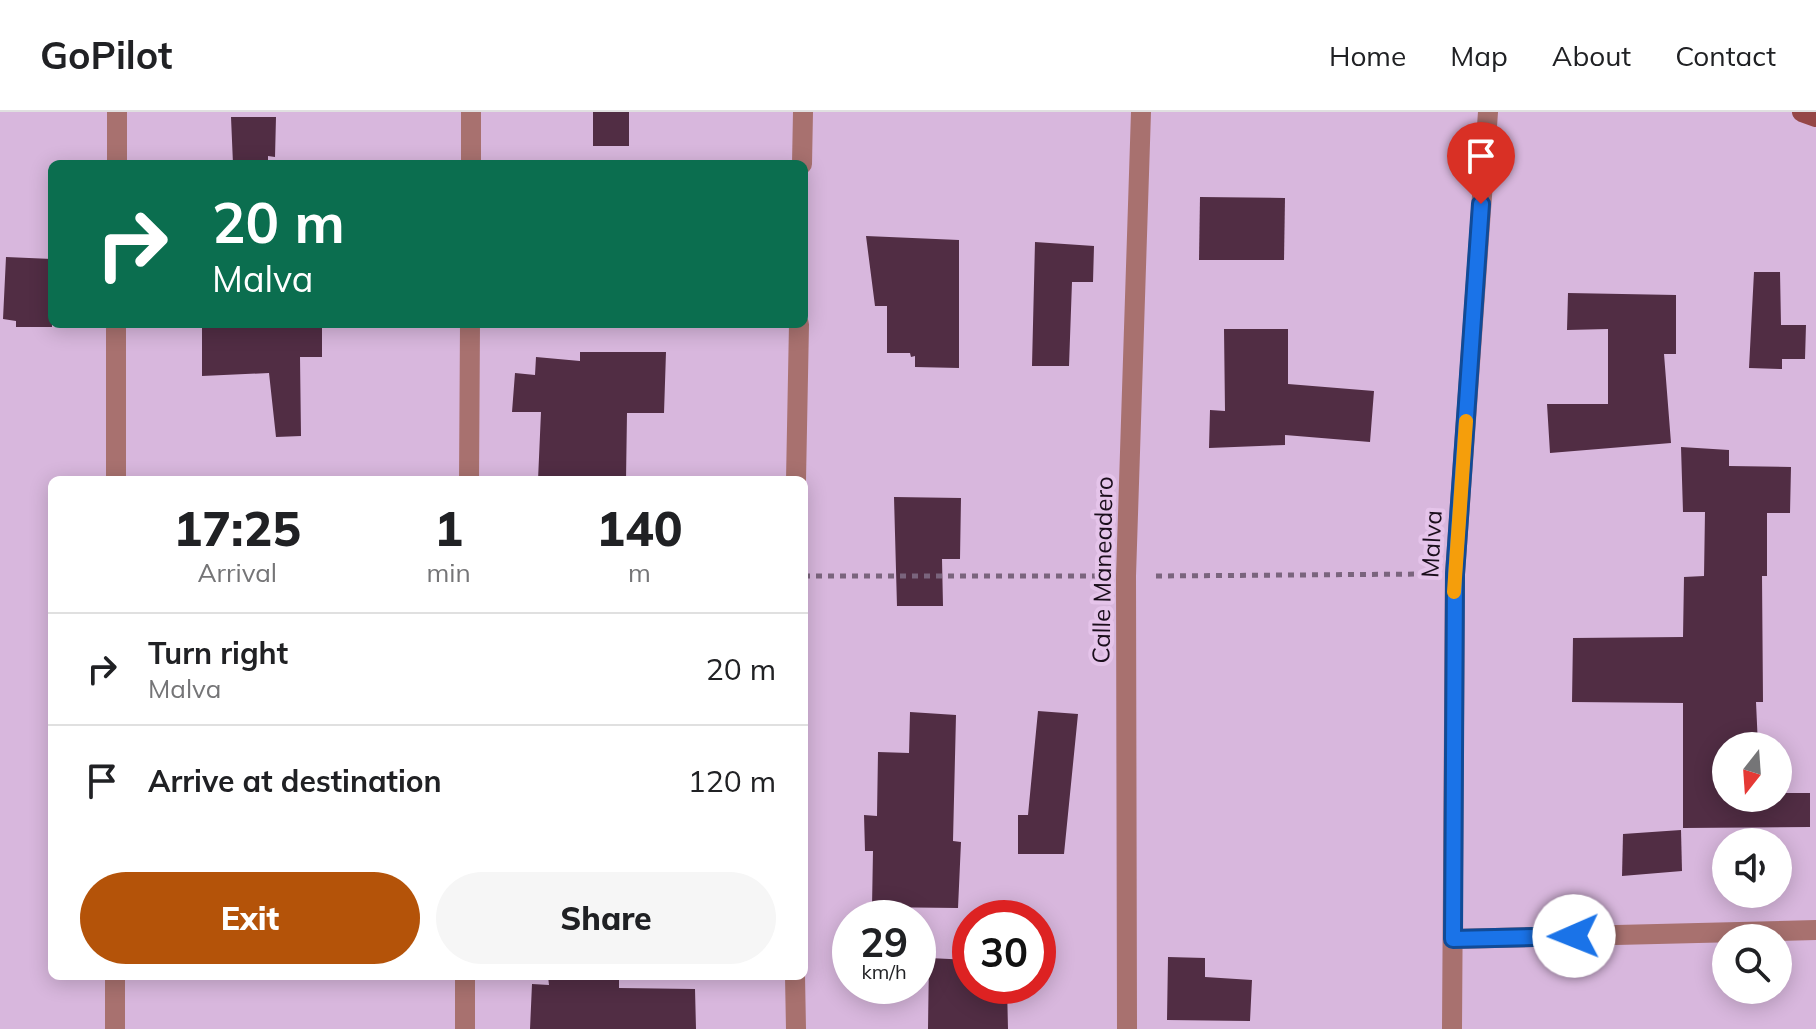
<!DOCTYPE html>
<html lang="en">
<head>
<meta charset="utf-8">
<style>
  body { margin:0; font-family:Mulish,sans-serif; background:#f6f6f6; color:#202124; height:100vh; display:flex; flex-direction:column; font-size:30px; white-space:nowrap }
  * { box-sizing:border-box; margin:0 }
  p { font-size:26px; color:#757577 }
  .icon { flex:none; width:44px; height:44px; fill:none; stroke:currentColor; stroke-width:2; stroke-linecap:round; stroke-linejoin:round }
  .map { position:relative; flex:1; overflow:hidden }
  .side { position:absolute; left:48px; top:364px; width:760px; height:504px; display:flex; flex-direction:column; background:#fff; border-radius:12px; box-shadow:0 4px 20px #0003 }
  .side>* { flex:none }
  .guide { position:absolute; left:48px; top:48px; width:760px; height:168px; border-radius:12px; box-shadow:0 4px 20px #0003; background:#0b6e4f; color:#fff; overflow:hidden }
  .needle { width:52px; rotate:197deg }
  .controls { position:absolute; left:1712px; top:620px; display:grid; gap:16px }
  .controls a { display:grid; place-items:center; width:80px; height:80px; border-radius:50%; background:#fff; box-shadow:0 4px 20px #0003; font-size:40px }
  .speed { position:absolute; left:832px; top:788px; display:flex; gap:16px; font-size:40px; font-weight:700; text-align:center }
  .speed>* { display:grid; place-content:center; width:104px; height:104px; border-radius:50%; background:#fff; box-shadow:0 4px 20px #0003; line-height:1 }
  .speed small { font-size:20px; font-weight:400 }
  .speed .limit { border:12px solid #d22; background:#fff; color:#111 }
  .pin { position:absolute; display:grid; place-items:center; width:68px; height:68px; color:#fff; margin:-82px -34px; border-radius:50% 50% 50% 0; rotate:-45deg; box-shadow:0 0 8px #0007 }
  .pin .icon { rotate:45deg }
  .me { position:absolute; width:88px; margin:-44px; rotate:269deg; stroke-linejoin:round; filter:drop-shadow(0 0 6px #0008) }
  .turn { display:flex; align-items:center; gap:28px; height:168px; padding:0 32px; font-size:36px }
  .turn .icon { width:104px; height:104px; stroke-width:2.5 }
  .turn b { display:block; font-size:56px; line-height:68px }
  .eta { display:flex; justify-content:space-evenly; align-items:center; height:136px; text-align:center }
  .eta b { font-size:48px; font-weight:800; line-height:56px }
  .button { display:flex; gap:16px; margin-top:auto; padding:16px 32px }
  .button a { flex:1; height:92px; border-radius:48px; background:#b45309; color:#fff; font-size:32px; font-weight:800; line-height:92px; text-align:center }
  .button a+a { background:#f6f6f6; color:#202124 }
  ul { padding:0; list-style:none }
  li { display:flex; align-items:center; gap:24px; height:112px; padding:0 32px; border-top:2px solid #e0e0e0 }
  li div { flex:1 }
  li b { display:block; font-size:30px }
  li em { font-style:normal }
  header { display:flex; align-items:center; gap:48px; box-sizing:border-box; height:112px; padding:0 40px; background:#fff; border-bottom:2px solid #e0e0e0 }
  header strong { font-size:38px }
  nav { display:flex; gap:44px; margin-inline-start:auto; font-size:28px }
  .map>svg:first-child { display:block }
</style>
</head>
<body>
<header>
<strong>GoPilot</strong>
<nav><a>Home</a><a>Map</a><a>About</a><a>Contact</a></nav>
</header>
<div class="map">
<svg width="1816" height="917" viewBox="0 0 1816 917">
  <rect width="100%" height="100%" fill="#d8b7dd"/>
  <g fill="#512d44">
    <rect x="593" y="0" width="36" height="34"/>
    <path d="M231,5H276L275,45L268,44V52H233Z"/>
    <path d="M1200,85L1285,86L1284,148H1199Z"/>
    <path d="M866,124L959,128V256L915,255V244L911,245L910,241H887V194H875Z"/>
    <path d="M1035,130L1094,134L1093,170H1072L1069,254H1032Z"/>
    <path d="M6,145L52,147V215H16V209L3,207Z"/>
    <path d="M1754,160H1780L1781,213H1806L1805,247H1782V257L1749,256Z"/>
    <path d="M1568,181L1676,183V242H1664L1671,331L1550,341L1547,292H1608V217L1567,218Z"/>
    <path d="M322,212V245H300L301,324L276,325L269,261L202,264V213Z"/>
    <path d="M1224,217H1288V272L1374,279L1370,330L1285,323V333L1209,336L1210,298L1225,299Z"/>
    <path d="M580,240H666L664,301H627L626,368H538L541,300H512L515,261L535,263L536,245L580,249Z"/>
    <path d="M1681,335L1729,338V354L1791,355L1790,401H1767V464H1762L1763,590H1756L1758,634H1726V686H1778V681H1810V715L1683,716V591L1572,590L1573,526L1683,525L1684,465L1704,464L1705,400H1683Z"/>
    <path d="M894,385L961,386L960,447H942L943,494H897Z"/>
    <path d="M1038,599L1078,602L1064,742H1018V703H1028Z"/>
    <path d="M910,600L956,603L953,729L961,730L958,796L872,795L873,739H865L864,703L877,704L878,640L909,641Z"/>
    <path d="M1681,718L1682,759L1622,764L1623,722Z"/>
    <path d="M1168,845L1205,846V865L1252,868L1250,909L1167,908Z"/>
    <path d="M929,846L970,848V874H1007L1008,917H928Z"/>
    <path d="M548,864H619V876L695,877L696,917H530L532,872L549,873Z"/>
  </g>
  <g fill="none" stroke-linecap="round" stroke-linejoin="round">
    <g stroke="#7a647d" stroke-width="5" stroke-dasharray="6 6" stroke-linecap="butt">
      <path d="M804,464H1098"/>
      <path d="M1156,464L1426,462"/>
    </g>
    <g stroke="#a8716f" stroke-width="20">
      <path d="M117,52V0"/>
      <path d="M471,52V0"/>
      <path d="M802,52L803,0"/>
      <path d="M116,368V212"/>
      <path d="M469,368L470,212"/>
      <path d="M796,368L799,212"/>
      <path d="M1453,827L1816,818"/>
      <path d="M795,864L796,917"/>
      <path d="M115,917V864"/>
      <path d="M465,917V864"/>
      <path d="M1127,917L1126,464L1141,0"/>
      <path d="M1452,917L1455,462L1488,0"/>
    </g>
    <path stroke="#954646" stroke-width="20" d="M1802,0L1816,5"/>
  </g>
  <g fill="none" stroke-linecap="round" stroke-linejoin="round">
    <defs>
      <path id="route" d="M1481,92L1455,462L1453,827L1574,824"/>
    </defs>
    <use href="#route" stroke="#114b97" stroke-width="20"/>
    <use href="#route" stroke="#1a73e8" stroke-width="14"/>
    <path stroke="#f59e0b" stroke-width="14" d="M1454,480L1466,309"/>
  </g>
  <g text-anchor="middle" dominant-baseline="central" stroke-width="8" stroke-linejoin="round" paint-order="stroke">
    <g font-size="24" fill="#1a0e1b" stroke="#e5c4ea">
      <text transform="translate(1431 432) rotate(-87)">Malva</text>
      <text transform="translate(1102 458) rotate(-89)">Calle Maneadero</text>
    </g>
  </g>
</svg>
<div class="controls">
<a><svg class="needle" viewBox="-14 -14 28 28"><path d="M0-13l5 13h-10z" fill="#e53935"/><path d="M0 13l5-13h-10z" fill="#757577"/></svg></a>
<a><svg class="icon" aria-label="sound" viewBox="0 0 24 24"><path d="M4 9h4l5-4v14l-5-4H4zM17 9q2 3 0 6"/></svg></a>
<a><svg class="icon" aria-label="search" viewBox="0 0 24 24"><circle cx="10" cy="10" r="6"/><path d="M15 15l6 6"/></svg></a>
</div>
<div class="speed"><div>29<small>km/h</small></div><div class="limit">30</div></div>
<div class="pin" style="left:1481px;top:92px;background:#d93025"><svg class="icon" aria-label="arrive" viewBox="0 0 24 24"><path d="M6 21V4h12l-3 4 3 4H6"/></svg></div>
<svg class="me" style="left:1574px;top:824px" viewBox="-20 -20 40 40"><circle r="19" fill="#fff"/><path d="M0-13L10 11 0 6-10 11z" fill="#1a73e8"/></svg>
<div class="guide">
<div class="turn"><svg class="icon" aria-label="right" viewBox="0 0 24 24"><path d="M7 20v-9h11M14 6l5 5-5 5"/></svg><div><b>20 m</b>Malva</div></div>
</div>
<section class="side">
<div class="eta">
<div><b>17:25</b><p>Arrival</p></div>
<div><b>1</b><p>min</p></div>
<div><b>140</b><p>m</p></div>
</div>
<ul>
<li><svg class="icon" aria-label="right" viewBox="0 0 24 24"><path d="M7 20v-9h11M14 6l5 5-5 5"/></svg><div><b>Turn right</b><p>Malva</p></div><em>20 m</em></li>
<li><svg class="icon" aria-label="arrive" viewBox="0 0 24 24"><path d="M6 21V4h12l-3 4 3 4H6"/></svg><div><b>Arrive at destination</b></div><em>120 m</em></li>
</ul>
<div class="button"><a>Exit</a><a>Share</a></div>
</section>
</div>
</body>
</html>
